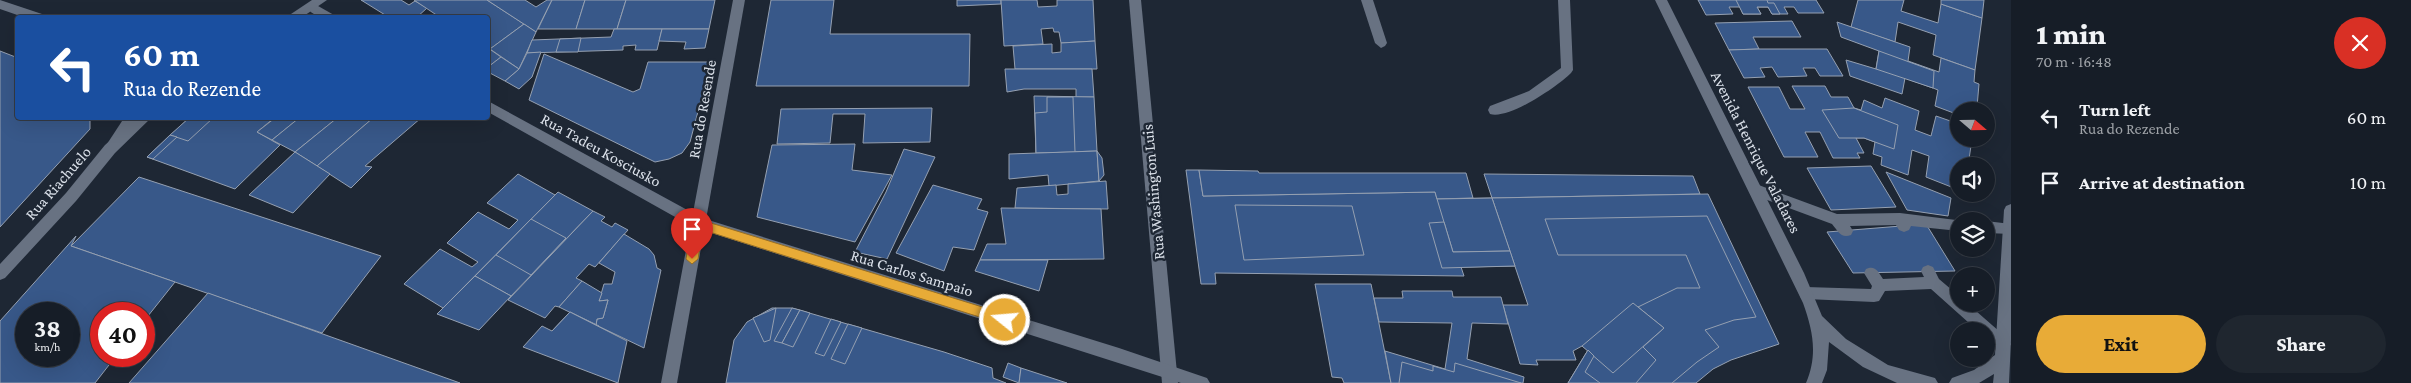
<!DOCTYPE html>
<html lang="en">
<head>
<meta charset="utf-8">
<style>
  body { margin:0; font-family:"Crimson Pro",serif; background:#1f262f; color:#f1f3f6; height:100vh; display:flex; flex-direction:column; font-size:19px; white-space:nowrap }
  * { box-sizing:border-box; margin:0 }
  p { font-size:16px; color:#9ea2a7 }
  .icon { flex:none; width:28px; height:28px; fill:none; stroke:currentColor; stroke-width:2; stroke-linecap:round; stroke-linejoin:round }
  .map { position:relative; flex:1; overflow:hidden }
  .sheet { display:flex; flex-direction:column; background:#161d27; width:400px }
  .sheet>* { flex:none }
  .guide { position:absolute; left:15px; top:15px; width:475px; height:105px; border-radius:5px; box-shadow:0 5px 20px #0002,0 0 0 1px #353b44; background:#1a4fa0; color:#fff; overflow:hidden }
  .needle { width:32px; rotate:110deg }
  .controls { position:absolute; left:1950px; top:102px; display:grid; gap:10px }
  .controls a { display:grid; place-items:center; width:45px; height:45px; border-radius:50%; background:#161d27; box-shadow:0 5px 20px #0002,0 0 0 1px #353b44; font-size:25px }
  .speed { position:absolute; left:15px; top:302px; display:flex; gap:10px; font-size:25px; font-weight:700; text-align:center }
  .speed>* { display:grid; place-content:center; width:65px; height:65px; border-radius:50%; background:#161d27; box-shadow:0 5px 20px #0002,0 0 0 1px #353b44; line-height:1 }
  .speed small { font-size:12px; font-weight:400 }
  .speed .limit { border:8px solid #d22; background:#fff; color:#111 }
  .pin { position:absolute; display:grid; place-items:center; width:42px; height:42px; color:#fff; margin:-51px -21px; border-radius:50% 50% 50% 0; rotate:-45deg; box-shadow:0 0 5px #0007 }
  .pin .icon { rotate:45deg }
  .me { position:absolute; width:55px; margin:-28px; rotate:287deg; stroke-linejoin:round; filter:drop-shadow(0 0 4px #0008) }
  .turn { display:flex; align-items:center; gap:18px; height:105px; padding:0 25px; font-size:22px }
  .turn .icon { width:65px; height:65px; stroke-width:2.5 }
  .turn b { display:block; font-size:35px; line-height:42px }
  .round { display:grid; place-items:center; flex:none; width:52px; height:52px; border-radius:26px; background:#1f262f }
  .headline { display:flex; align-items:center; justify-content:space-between; height:85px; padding:0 25px }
  h1 { font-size:30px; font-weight:800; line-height:38px }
  .action { display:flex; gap:10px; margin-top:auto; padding:10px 25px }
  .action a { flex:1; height:58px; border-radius:30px; background:#e8ab37; color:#111; font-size:20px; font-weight:800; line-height:58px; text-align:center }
  .action a+a { background:#1f262f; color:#f1f3f6 }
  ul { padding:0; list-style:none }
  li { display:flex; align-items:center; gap:15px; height:65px; padding:0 25px }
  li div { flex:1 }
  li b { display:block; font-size:19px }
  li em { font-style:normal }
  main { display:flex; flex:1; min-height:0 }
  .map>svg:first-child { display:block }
</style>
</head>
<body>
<main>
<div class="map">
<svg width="2011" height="383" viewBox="0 0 2011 383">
  <rect width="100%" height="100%" fill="#1e2734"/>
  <g fill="#385889" stroke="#95a0b1" fill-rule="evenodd">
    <path d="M361,0H401L409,5L415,1L427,8L416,18H390Z"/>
    <path d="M414,0H487L524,24L490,49L488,48V18H441Z"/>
    <path d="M487,0H525L536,7L547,0H552L536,32Z"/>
    <path d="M552,0H585L576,29H538Z"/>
    <path d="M585,0H626L617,29H576Z"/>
    <path d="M626,0H715L709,29H617Z"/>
    <path d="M771,0H834L830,34H970L969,86H756Z"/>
    <path d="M957,0H1001V4L957,6Z"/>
    <path d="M1001,0H1037L1038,7L1057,6V0H1093L1095,41L1061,43L1059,32H1054L1053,28L1041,29L1043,44L1004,46Z"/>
    <path d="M1698,0H1816L1824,13H1798L1794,7H1784L1788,14H1772L1768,7H1757L1761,14H1743L1740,7H1729L1733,14L1706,15Z"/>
    <path d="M1736,0H1767L1768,3H1774L1780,14H1772L1768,7H1757L1761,14H1743Z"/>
    <path d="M1858,0H1904L1901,11L1938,23L1941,4L1982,18L1975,70L1933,55L1936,35L1898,22L1895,42L1851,27Z"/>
    <path d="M1941,0H1984L1982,18L1941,4Z"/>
    <path d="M1792,21L1801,37H1753L1759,49L1729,50L1715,23Z"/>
    <path d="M1837,22L1910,47L1908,61L1939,72L1941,58L1975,70L1974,82L1979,84L1977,107L1971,105L1970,111H1959V115L1935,106L1938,90L1933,88L1905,78L1902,94L1850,76L1846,60L1876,69L1879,51L1841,37Z"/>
    <path d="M524,24L536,32L519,69L490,49Z"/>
    <path d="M614,29H662L657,50H635L636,45L623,46V50L527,53L532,40L611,37Z"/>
    <path d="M662,29H709L705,48L684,49L686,42L659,41Z"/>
    <path d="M581,38L578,52H556L560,39Z"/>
    <path d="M1095,41L1097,69H1015L1013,46L1052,44V53L1061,52V43Z"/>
    <path d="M488,48L501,57L488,67Z"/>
    <path d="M1759,49H1827L1843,76H1820L1815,68H1803L1807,76L1778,77L1772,67L1760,68L1765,77L1744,78L1729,50Z"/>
    <path d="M0,51L18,58V118H90V129L0,227Z"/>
    <path d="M1879,51L1934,71L1933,88L1876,69Z"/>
    <path d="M541,52L532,77L519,89L505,81L519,69L527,53Z"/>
    <path d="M544,54L633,92L640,89L648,62H711L690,142L682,153L669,159L655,162L529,100Z"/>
    <path d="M501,57L519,69L505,81L488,72V67Z"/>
    <path d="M1005,69H1092L1094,97H1076V89H1024L1007,92Z"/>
    <path d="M1792,86H1825L1831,97H1848L1854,108L1861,110L1864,100L1882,108L1885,98L1919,111L1915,130L1931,136L1936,116L1959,124V139H1972L1968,166H1959V190L1926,177L1929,156L1912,150L1908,175L1881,165L1882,157L1873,154L1875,142L1864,138H1856L1864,153H1857L1860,158H1833L1820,132H1805L1818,157H1784L1748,87H1779L1790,109H1805Z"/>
    <path d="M1034,96L1094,97L1097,151L1036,153Z"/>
    <path d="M1047,97H1073L1075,152L1036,153L1035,113L1047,112Z"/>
    <path d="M932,108L930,142L863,143L865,114H833L830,143L777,144L781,109Z"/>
    <path d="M1854,108L1898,125L1894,149L1864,138H1839L1822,110Z"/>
    <path d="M189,118H274L257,132L280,145L235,189L147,157Z"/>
    <path d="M189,118H213L188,141L170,135Z"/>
    <path d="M275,118H299L272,140L257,132Z"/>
    <path d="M299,118H337L295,152L272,140Z"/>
    <path d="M337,118H373L317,166L295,152Z"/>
    <path d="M373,118H421L365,166L372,167L351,188L317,166Z"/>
    <path d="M170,135L177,137L153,159L147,157Z"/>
    <path d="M855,144L852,170L892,175L855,242L757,217L772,145Z"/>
    <path d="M904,149L935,157L887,259L855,252L886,192Z"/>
    <path d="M1097,151L1099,181L1049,186L1048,175L1009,179V154Z"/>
    <path d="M1097,151L1102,158L1104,175L1099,181Z"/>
    <path d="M295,152L330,174L293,213L249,195Z"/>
    <path d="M1871,166L1896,207L1831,210L1807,168Z"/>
    <path d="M1186,170H1199L1203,196L1435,192L1437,199L1492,198L1515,266L1461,267L1464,276L1215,273L1216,284H1201Z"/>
    <path d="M1199,170L1258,171L1259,173H1466L1473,198L1437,199L1435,192L1203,196Z"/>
    <path d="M1886,172L1951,198L1948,216L1907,210Z"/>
    <path d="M518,174L555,195L443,308L404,284L440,249L472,267L478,262L447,243L478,212L509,229L518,220L487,203Z"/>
    <path d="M1484,174L1693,176L1700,194L1492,198Z"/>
    <path d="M139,177L381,256L322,333L71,246Z"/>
    <path d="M1106,181L1108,209L1015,208L1017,188L1056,185L1057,195L1068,194V184Z"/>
    <path d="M933,185L982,199L977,209L988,212L974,250L953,247L944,271L896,253Z"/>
    <path d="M558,192L593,211L511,296L475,276Z"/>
    <path d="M1708,194L1779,344L1731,360L1713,369L1696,383H1568L1588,350L1582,346L1573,351L1576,360H1536L1538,365L1520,364L1503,305H1528L1492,198Z"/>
    <path d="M1492,198L1510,251L1453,252L1437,199Z"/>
    <path d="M1235,205L1352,206L1364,255L1244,260Z"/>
    <path d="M1001,208L1101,209L1104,259L980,260L987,244H1006Z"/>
    <path d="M593,211L605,217L601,221L612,227L615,223L628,230L595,267L589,264L576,278L582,281L559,307L555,306L545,318L508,300Z"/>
    <path d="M1707,216L1756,317L1734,320L1705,330L1719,347L1697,362L1672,383H1636L1656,360L1643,347L1664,328L1638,307L1677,288H1700L1686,255H1558L1545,219Z"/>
    <path d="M531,219L566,238L531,275L496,255Z"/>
    <path d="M1444,222L1453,252L1510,251L1515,266L1442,268L1429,223Z"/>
    <path d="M1926,224L1955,271L1853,273L1827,232Z"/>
    <path d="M624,234L649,249L654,255L657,268L661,270L644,348L596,325L597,319L603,318L608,300L599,301L604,284H612L615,272L599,263Z"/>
    <path d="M76,236L71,246L175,282L144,321V314H101V356H116L95,383H0V321ZM26,314H69V356H26Z"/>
    <path d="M980,260H1048L1039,291L975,271Z"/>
    <path d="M475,276L511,296L479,330L437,314Z"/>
    <path d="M582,281L602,293L599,301L608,300L603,318L597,319L596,325L559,307Z"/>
    <path d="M1315,284H1371L1391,383H1344L1342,378L1332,377Z"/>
    <path d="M1402,291H1452L1453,297H1501L1508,324L1472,323L1467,359L1524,377L1523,383H1391L1385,351L1445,369L1452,323L1379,322L1374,298H1403Z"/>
    <path d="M208,293L460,383H129Z"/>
    <path d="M1633,303L1664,328L1613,373L1582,346Z"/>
    <path d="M772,308H792L944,352L992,368L993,378L1006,383H726L734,340L747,322Z"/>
    <path d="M776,308L770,340L764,342L753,318Z"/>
    <path d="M792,308L800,310L782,343L774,341Z"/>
    <path d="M800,310L810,313L793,347L782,343Z"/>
    <path d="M570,312L599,326L585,344L552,331Z"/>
    <path d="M570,312L627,341L618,383L523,347L542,326L552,331Z"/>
    <path d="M831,319L841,322L824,356L815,353Z"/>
    <path d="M848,324L862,328L845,364L831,359Z"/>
    <path d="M1588,350L1594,356L1585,372L1600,383H1568Z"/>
    <path d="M1402,362L1433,371V366L1454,372L1455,363L1521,383H1399Z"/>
    <path d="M1008,363L1021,368L1019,383L1003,377Z"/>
    <path d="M1021,368L1067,383H1019Z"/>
  </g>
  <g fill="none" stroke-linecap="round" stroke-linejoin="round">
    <g fill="#687282" fill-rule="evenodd">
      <path d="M1361,0H1373L1387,43L1385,46L1381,48L1375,43Z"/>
      <path d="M1558,0H1570L1573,70L1571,73C1558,86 1509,120 1490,114L1488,110L1490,106L1529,91L1561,68Z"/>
      <path d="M1756,184L1837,214L1900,213L1964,221H1959V231L1911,226L1909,230L1904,232L1899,230L1896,225L1850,226L1853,231L1851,235C1841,239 1838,231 1832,224L1751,194L1749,190L1751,186Z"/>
      <path d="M1986,221L2011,224V234L1986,233Z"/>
      <path d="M1928,265L1933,267L1939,279L1959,296V304H1968L2008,339L2011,344L2008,349L2003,351L1986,339V331H1978L1931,289L1885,291L1879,301L1874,302L1806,299L1801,298L1799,293L1801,288L1806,287L1871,289L1872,286L1864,273L1866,269C1875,265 1878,271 1883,279L1924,277L1921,271L1923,267Z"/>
    </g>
    <g fill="#687282" fill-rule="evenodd">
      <path d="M0,0L45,15L47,18H26L0,9Z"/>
      <path d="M733,0H745L677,383H661Z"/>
      <path d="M1129,0H1141L1178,383H1162Z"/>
      <path d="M124,118H138L119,148H109L107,144Z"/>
    </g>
    <g fill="#687282" fill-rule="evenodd">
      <path d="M311,2L334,15L336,18C324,18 313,17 305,6Z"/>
      <path d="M488,101L702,218L1119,348L1207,378L1210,383H1181L693,227L488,112Z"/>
    </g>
    <g fill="#687282" fill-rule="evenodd">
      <path d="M312,0H327L301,18H285Z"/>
      <path d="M1655,0H1667L1804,273L1822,316L1846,339L1888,365L1935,378L1938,383H1897L1863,367L1829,342L1827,370L1822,383H1806C1818,355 1813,331 1803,303Z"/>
      <path d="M136,118H151L115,153L76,201L5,278L0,280V264L66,193L105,145Z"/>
      <path d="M2011,204V340L2009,383H1993L1994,374L1979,383H1949L1952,378L1974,370L1995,355L2004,210L2006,206Z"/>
    </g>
  </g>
  <path fill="#e8ab37" stroke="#976f24" d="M698,219L1005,314L1012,320L1005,325L703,230L698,259L692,264L686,259L692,224Z"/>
  <g text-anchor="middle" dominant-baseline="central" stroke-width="5" stroke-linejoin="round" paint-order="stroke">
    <g font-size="16" fill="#dae0e9" stroke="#1e2734">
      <text transform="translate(702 109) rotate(-80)">Rua do Resende</text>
      <text transform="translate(601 150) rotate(29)">Rua Tadeu Kosciusko</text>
      <text transform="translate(1756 152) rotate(63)">Avenida Henrique Valadares</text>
      <text transform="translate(58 183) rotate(-49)">Rua Riachuelo</text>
      <text transform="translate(1153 192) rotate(-95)">Rua Washington Luis</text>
      <text transform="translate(912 273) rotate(17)">Rua Carlos Sampaio</text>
    </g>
  </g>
</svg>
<div class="controls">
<a><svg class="needle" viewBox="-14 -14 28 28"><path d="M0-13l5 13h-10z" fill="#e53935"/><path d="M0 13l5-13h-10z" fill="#9ea2a7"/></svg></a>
<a><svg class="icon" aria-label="sound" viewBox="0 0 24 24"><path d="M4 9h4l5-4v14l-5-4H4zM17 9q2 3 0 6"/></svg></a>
<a><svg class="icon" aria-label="layers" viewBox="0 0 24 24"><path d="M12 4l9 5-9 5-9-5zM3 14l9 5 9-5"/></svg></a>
<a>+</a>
<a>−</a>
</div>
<div class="speed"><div>38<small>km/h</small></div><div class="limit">40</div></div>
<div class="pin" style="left:692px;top:259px;background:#d93025"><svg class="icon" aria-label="arrive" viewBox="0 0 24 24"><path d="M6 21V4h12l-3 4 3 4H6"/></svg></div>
<svg class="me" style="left:1005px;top:320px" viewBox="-20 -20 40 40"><circle r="17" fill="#e8ab37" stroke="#fff" stroke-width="3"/><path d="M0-11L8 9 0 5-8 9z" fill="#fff"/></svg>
<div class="guide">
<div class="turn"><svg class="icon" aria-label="left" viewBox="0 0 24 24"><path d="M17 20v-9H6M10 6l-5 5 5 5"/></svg><div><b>60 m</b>Rua do Rezende</div></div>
</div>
</div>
<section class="sheet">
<div class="headline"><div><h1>1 min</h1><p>70 m · 16:48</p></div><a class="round" style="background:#d93025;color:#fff"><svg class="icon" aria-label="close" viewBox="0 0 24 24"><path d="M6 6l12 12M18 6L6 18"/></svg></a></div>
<ul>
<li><svg class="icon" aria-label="left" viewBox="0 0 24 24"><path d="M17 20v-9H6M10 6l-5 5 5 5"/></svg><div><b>Turn left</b><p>Rua do Rezende</p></div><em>60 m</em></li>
<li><svg class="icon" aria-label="arrive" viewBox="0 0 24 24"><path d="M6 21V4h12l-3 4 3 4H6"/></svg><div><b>Arrive at destination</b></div><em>10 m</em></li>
</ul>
<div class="action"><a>Exit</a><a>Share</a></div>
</section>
</main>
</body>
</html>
